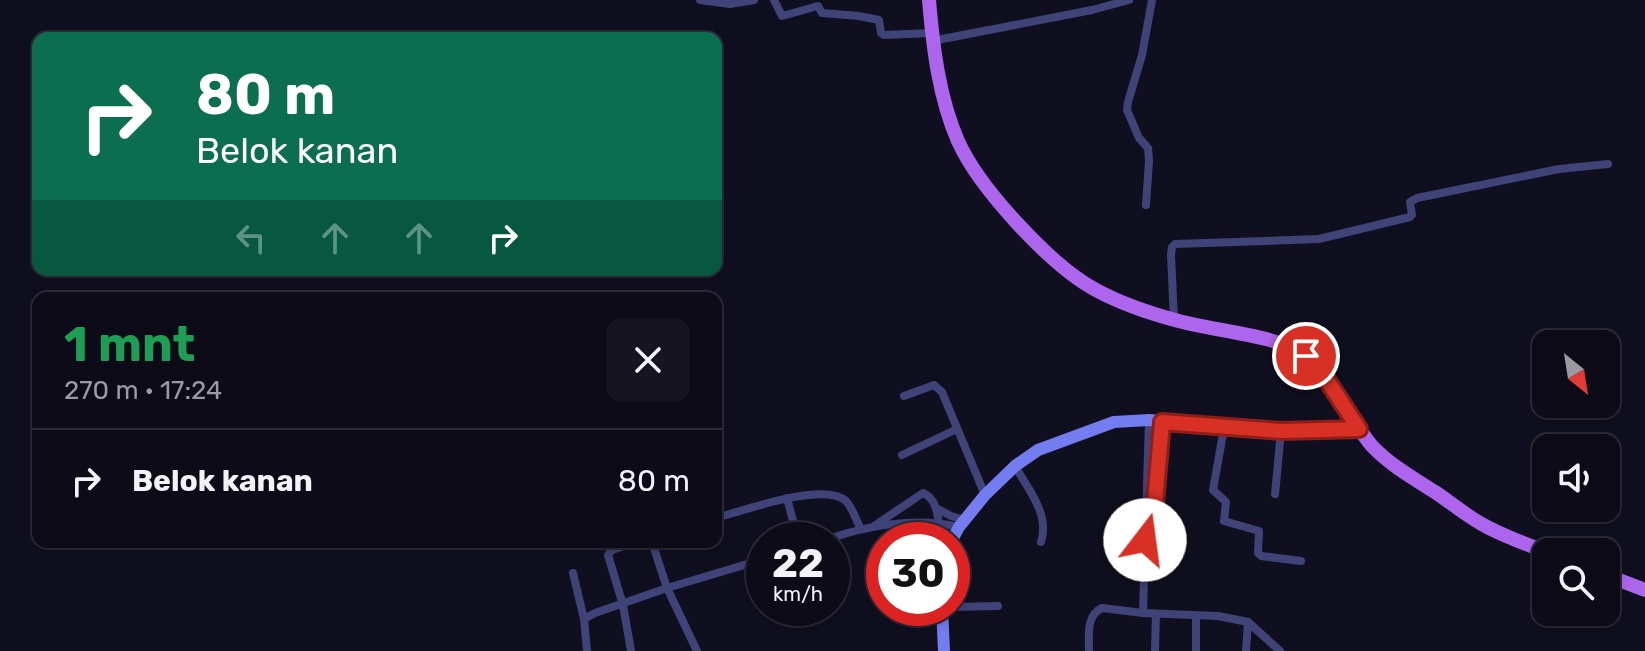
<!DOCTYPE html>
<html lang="id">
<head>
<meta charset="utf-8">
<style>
  body { margin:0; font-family:Rubik,sans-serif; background:#151420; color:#f1f3f6; height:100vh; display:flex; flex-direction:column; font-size:30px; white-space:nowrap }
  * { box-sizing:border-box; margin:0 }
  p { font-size:26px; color:#9a9ba1 }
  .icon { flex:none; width:44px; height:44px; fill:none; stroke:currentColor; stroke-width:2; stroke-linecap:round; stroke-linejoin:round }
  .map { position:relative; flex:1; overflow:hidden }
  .side { position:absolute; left:32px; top:292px; width:690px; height:256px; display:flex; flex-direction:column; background:#0c0b17; border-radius:16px; box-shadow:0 4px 12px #0003,0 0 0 2px #2c2b36 }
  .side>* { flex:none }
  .top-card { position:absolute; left:32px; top:32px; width:690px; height:244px; border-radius:16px; box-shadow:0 4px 12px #0003,0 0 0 2px #2c2b36; background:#0b6e4f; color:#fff; overflow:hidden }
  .needle { width:52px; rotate:150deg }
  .tools { position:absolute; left:1532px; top:330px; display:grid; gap:16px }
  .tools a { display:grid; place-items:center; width:88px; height:88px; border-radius:16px; background:#0c0b17; box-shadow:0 4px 12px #0003,0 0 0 2px #2c2b36; font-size:40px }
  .speed { position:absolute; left:746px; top:522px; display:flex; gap:16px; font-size:40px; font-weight:700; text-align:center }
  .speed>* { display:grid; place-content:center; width:104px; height:104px; border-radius:50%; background:#0c0b17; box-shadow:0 4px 12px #0003,0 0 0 2px #2c2b36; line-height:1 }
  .speed small { font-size:20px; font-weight:400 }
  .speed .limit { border:12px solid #d22; background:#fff; color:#111 }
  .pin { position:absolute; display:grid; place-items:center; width:68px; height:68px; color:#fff; margin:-34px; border:4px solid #fff; border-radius:50%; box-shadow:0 2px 8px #0007 }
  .me { position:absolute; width:88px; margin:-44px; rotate:15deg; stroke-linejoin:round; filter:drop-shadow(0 0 6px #0008) }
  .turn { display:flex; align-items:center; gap:28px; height:168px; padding:0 32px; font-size:36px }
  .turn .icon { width:104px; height:104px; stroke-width:2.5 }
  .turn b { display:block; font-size:56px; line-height:68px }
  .lanes { display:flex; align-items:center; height:76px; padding:0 32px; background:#0003; justify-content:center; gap:40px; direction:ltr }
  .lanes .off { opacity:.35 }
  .round { display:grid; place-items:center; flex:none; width:84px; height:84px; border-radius:16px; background:#151420 }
  .head { display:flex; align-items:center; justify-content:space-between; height:136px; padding:0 32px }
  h1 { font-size:48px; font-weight:700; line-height:60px; color:#1e9e55 }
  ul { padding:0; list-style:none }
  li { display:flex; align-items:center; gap:24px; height:104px; padding:0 32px; border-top:2px solid #2c2b36 }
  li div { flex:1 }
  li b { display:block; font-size:30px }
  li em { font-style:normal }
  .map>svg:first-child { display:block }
</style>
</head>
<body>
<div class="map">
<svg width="1645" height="651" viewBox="0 0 1645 651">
  <rect width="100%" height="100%" fill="#100f1f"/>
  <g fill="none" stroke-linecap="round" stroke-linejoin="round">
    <g stroke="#3f4378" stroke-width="8">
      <path d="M700,0L730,4L754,0"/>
      <path d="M774,0L782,16L818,6L822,13L859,16L879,20L881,33L884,35L931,33"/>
      <path d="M932,41L1092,10L1129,0"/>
      <path d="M1146,205L1149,161L1148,148L1139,138L1127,110L1128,102L1142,55L1152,0"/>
      <path d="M1174,320L1171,255L1172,247L1175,244L1319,239L1410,217L1412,215L1410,202L1417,198L1559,169L1608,164"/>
      <path d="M904,396L934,385L942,392L985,495"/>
      <path d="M1149,420L1143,613L1218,616L1248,622L1280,651"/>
      <path d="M1224,428L1213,490L1226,502L1224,521L1259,531L1258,553L1261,556L1301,561"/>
      <path d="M902,455L957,429"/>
      <path d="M1015,466C1028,489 1050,514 1041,542"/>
      <path d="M1275,494L1281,431"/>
      <path d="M787,498L798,540"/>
      <path d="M936,508L951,516L965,520"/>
      <path d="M1146,512L1155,503L1162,422"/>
      <path d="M716,518C742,511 824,481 846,501C853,508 856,521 861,529"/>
      <path d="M874,526L923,493C935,498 937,511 939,523"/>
      <path d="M826,540C867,525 916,517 959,527"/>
      <path d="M652,542L667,588L697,651"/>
      <path d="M573,573L584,619L587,651"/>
      <path d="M952,607L998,606"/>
      <path d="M1196,616V651"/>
      <path d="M584,619L595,613L667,588L764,559"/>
      <path d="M631,651L623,605L608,555L612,550L636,542"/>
      <path d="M1089,651C1089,636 1086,615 1102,608L1143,613"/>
      <path d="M1155,651L1156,614"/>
      <path d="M1246,651L1248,622"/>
    </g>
    <g stroke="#747def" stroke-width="12">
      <path d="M952,540L959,527L985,495L1015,466L1038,450L1114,422L1149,420L1281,431L1359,429"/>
      <path d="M942,608L944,651"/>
    </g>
    <g stroke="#ad65ed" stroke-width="14">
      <path d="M929,0C933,47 939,98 958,141C979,188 1051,266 1096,290C1120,303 1149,313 1175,320C1212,331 1273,334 1303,354C1332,374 1349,419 1372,446C1390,465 1413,478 1435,492C1450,502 1464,514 1480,523C1500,535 1524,543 1546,552"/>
      <path d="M1606,575L1645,590"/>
    </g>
  </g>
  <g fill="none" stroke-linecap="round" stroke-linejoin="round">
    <defs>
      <path id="route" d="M1145,540L1146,512L1155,503L1162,422L1281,431L1359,429L1325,377L1306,356"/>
    </defs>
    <use href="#route" stroke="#8d1f18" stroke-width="20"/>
    <use href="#route" stroke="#d93025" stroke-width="14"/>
  </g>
</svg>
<div class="tools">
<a><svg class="needle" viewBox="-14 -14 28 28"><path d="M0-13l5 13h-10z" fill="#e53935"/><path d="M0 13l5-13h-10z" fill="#9a9ba1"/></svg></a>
<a><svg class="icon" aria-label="sound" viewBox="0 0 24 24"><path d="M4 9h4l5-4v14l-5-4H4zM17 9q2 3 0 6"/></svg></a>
<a><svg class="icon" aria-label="search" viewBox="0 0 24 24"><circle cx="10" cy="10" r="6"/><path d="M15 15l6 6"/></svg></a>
</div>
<div class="speed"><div>22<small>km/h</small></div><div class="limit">30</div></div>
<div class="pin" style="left:1306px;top:356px;background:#d93025"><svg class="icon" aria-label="arrive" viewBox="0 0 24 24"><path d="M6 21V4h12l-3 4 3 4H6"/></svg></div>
<svg class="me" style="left:1145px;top:540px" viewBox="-20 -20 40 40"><circle r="19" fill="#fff"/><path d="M0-13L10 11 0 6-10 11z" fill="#d93025"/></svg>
<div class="top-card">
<div class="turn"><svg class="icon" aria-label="right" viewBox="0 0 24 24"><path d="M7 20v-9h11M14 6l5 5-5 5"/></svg><div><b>80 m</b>Belok kanan</div></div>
<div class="lanes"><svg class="icon off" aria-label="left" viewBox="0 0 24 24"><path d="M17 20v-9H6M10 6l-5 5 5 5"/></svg><svg class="icon off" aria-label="ahead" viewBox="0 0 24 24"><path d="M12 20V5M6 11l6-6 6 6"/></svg><svg class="icon off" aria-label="ahead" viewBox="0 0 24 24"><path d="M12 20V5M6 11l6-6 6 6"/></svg><svg class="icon" aria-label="right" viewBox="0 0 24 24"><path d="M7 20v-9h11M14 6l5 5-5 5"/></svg></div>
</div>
<section class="side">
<div class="head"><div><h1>1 mnt</h1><p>270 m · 17:24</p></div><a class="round"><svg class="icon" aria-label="close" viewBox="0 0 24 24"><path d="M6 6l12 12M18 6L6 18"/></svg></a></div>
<ul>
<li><svg class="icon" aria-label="right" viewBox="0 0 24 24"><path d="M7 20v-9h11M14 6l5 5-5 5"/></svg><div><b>Belok kanan</b></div><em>80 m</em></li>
</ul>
</section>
</div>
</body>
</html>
